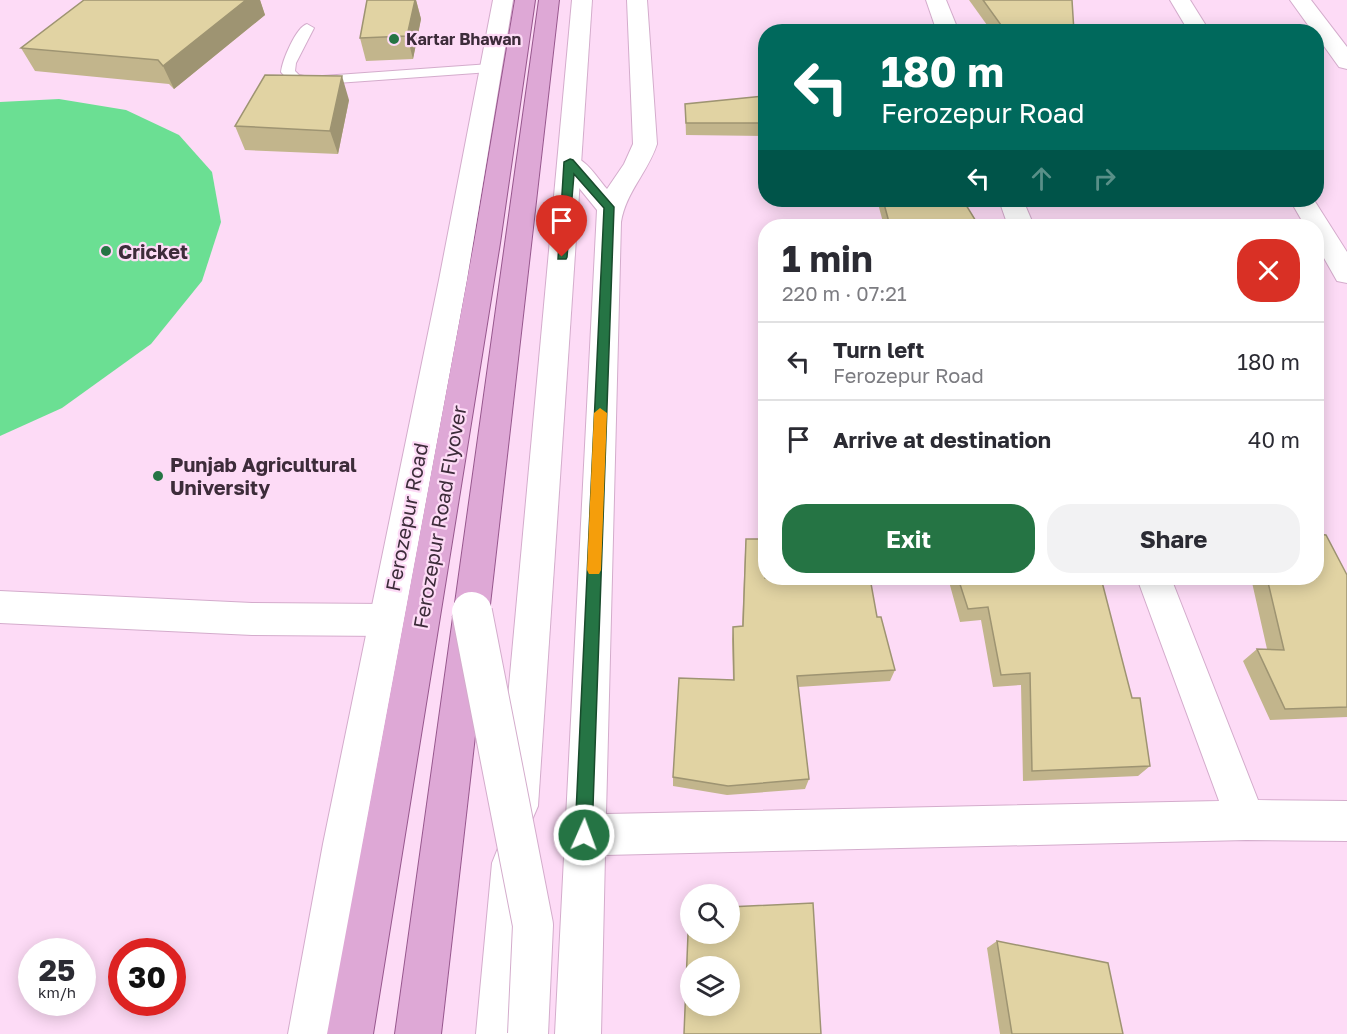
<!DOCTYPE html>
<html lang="en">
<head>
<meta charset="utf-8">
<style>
  body { margin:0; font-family:"Golos Text",sans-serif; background:#f2f2f3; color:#2b2b33; height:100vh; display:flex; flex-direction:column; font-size:22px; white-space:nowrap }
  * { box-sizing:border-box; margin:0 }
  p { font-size:20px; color:#7c7c81 }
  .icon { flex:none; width:33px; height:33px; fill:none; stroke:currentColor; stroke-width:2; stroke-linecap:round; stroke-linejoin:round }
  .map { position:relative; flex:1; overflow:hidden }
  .details { position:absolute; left:758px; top:219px; width:566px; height:366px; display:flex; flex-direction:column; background:#fff; border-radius:24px; box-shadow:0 3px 15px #0003 }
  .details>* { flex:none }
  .banner { position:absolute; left:758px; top:24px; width:566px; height:183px; border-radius:24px; box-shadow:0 3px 15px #0003; background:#00695c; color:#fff; overflow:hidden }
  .tools { position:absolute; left:680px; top:884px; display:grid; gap:12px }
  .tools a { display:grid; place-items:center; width:60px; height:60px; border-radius:50%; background:#fff; box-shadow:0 3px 15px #0003; font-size:30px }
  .speed { position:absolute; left:18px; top:938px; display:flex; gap:12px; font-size:30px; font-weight:700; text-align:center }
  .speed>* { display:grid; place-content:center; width:78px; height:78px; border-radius:50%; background:#fff; box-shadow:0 3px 15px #0003; line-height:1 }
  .speed small { font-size:15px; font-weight:400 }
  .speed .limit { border:9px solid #d22; background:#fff; color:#111 }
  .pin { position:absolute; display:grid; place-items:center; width:51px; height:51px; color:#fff; margin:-62px -26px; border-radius:50% 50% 50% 0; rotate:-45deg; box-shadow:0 0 6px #0007 }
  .pin .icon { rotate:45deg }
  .me { position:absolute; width:66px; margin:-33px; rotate:2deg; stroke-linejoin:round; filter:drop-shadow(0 0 4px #0008) }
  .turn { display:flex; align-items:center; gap:21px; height:126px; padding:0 24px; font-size:27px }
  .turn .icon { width:78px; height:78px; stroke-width:2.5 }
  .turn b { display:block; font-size:42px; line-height:51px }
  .lanes { display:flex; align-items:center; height:57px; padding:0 24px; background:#0003; justify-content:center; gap:30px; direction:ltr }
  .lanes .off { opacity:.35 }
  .round { display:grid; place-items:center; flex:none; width:63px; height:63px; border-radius:24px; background:#f2f2f3 }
  .headline { display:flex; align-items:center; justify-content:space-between; height:102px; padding:0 24px }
  h1 { font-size:36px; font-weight:700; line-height:45px }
  .primary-button { display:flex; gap:12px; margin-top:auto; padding:12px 24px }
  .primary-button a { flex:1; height:69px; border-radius:24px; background:#257444; color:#fff; font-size:24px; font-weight:700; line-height:69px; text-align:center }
  .primary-button a+a { background:#f2f2f3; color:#2b2b33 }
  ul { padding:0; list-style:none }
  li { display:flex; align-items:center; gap:18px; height:78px; padding:0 24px; border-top:2px solid #e1e1e2 }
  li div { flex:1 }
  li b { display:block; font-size:22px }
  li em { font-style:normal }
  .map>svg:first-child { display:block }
</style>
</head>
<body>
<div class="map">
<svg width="1347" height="1034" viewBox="0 0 1347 1034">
  <rect width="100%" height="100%" fill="#fddbf6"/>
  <path fill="#6bdf93" d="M59,99L126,110L179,135L212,172L221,222L202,281L151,344L62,408L0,436V102Z"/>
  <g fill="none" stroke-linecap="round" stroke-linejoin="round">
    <defs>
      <path id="lane" d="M307,24L314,28L296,63L295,71L299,75L309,77L490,64L497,68L490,72L309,85L290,82L281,72C282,61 296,27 307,24Z"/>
      <g id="street">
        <path d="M627,0H647L657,144C648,172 626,192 621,222L606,814L1219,801L1137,578H1171L1258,800L1347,801V841L1246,840L605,855L601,1034H555L597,210L558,162L561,157C582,151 594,174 607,189L624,164L633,144Z"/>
        <path d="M926,0H946L959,32H937Z"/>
        <path d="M1170,0H1190L1210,32H1189Z"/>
        <path d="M1290,0H1311L1347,47V69L1339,67L1316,35V32H1313Z"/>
        <path d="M999,200H1023L1034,226H1008Z"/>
        <path d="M1290,200H1314L1347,252V283L1337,281L1316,244V226H1305Z"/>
        <path d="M0,591L252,603L386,604L399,609L404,620L399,631L386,636L252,635L0,623Z"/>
      </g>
      <g id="secondary">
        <path d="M493,0H513L467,280L363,844L334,1034H288L323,844L439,280Z"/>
        <path d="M572,0H592L538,806L532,820L518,826L504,820L498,806Z"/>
        <path d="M513,842L528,848L534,863L522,1034H476L492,863L498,848Z"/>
      </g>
      <g id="primary">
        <path d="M515,0H535L500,243L373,1034H327L474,243Z"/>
        <path d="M539,0H559L441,1034H395Z"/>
      </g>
    </defs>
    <use href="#lane" stroke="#d4accc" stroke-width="2"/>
    <use href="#street" stroke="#d4accc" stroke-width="2"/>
    <use href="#secondary" stroke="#d4accc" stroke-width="2"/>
    <use href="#primary" stroke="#97578d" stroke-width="2"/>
    <use href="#lane" fill="#fff" fill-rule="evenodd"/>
    <use href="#street" fill="#fff" fill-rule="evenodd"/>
    <use href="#secondary" fill="#fff" fill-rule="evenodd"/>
    <use href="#primary" fill="#dea8d6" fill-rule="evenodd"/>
    <defs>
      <path id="secondary-bridge" d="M472,612L533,925L528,1034"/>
    </defs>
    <use href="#secondary-bridge" stroke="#d4accc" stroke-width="42" stroke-linecap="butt"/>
    <use href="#secondary-bridge" stroke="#fff" stroke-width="40"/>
  </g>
  <g fill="#c2b58c">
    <path d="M84,0H260L265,15L174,89L169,84L35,71L21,48Z"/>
    <path d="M367,0H416L421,19L413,59L366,61L360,38Z"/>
    <path d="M969,0H1072L1074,32H992Z"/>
    <path d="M765,96V136L686,135L685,104Z"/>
    <path d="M349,100L338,154L245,150L235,126Z"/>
    <path d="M877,200H963L977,223L982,226H884Z"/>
    <path d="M746,539L877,617L895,670L890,681L798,687L809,779L805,789L727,795L673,786V777L733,680L732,639L733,627L742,626L745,552Z"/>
    <path d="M1347,575V717L1270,720L1243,661L1257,649H1267L1251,578H1316Z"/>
    <path d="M948,578H1101L1132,698L1150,766L1138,776L1023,781L1021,685L993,687L981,620L960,622Z"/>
    <path d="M997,941L1123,1034H1000L987,948Z"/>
  </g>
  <g fill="#9e9472">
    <path d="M246,0H260L265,15L174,89L163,66Z"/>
    <path d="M415,0H416L421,19L413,59L407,36Z"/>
    <path d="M342,76L349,100L338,154L330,131Z"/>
  </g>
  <g fill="#e1d3a3" stroke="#9e9472" stroke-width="1.5" fill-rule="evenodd">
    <path d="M84,0H246L163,66L158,60L21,48Z"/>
    <path d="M367,0H415L407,36L360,38Z"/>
    <path d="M983,0H1072L1074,32H1006Z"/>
    <path d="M265,75L342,76L330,131L235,126Z"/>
    <path d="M765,96V123H686L685,104Z"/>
    <path d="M883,200H963L977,223L981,222L982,226H890Z"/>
    <path d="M1316,534L1326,535L1347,575V707L1285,709L1257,649L1284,650L1267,578H1316Z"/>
    <path d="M746,539H765V578H870L877,617H881L895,670L797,676L809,779L728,786L673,777L679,678L734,680L733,627L743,626Z"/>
    <path d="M958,578H1101L1132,698H1140L1150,766L1032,771L1030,673L1001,675L988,607L968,609Z"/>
    <path d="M813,903L821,1034H684L689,909H690V933H729V907ZM690,966H729V1005H690Z"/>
    <path d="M997,941L1108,963L1123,1034H1012Z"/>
  </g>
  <path fill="#257444" stroke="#184b2c" stroke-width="1.5" d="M570,159L573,160L614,207L592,835L590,841L584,843L578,841L575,835L604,208L574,174L567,257L566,259H558L564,162Z"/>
  <path fill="#f59e0b" d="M600,408L607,413L601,570L599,574H589L587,570L594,413Z"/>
  <g fill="#257444" stroke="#fddbf6" stroke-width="2">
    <circle cx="394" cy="39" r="6"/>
    <circle cx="106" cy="251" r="6"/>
    <circle cx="158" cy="476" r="6"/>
  </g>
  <g text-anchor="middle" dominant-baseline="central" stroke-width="4.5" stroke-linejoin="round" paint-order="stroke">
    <g font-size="16" font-weight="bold" fill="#3d2c3a" stroke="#fddbf6" text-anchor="start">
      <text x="406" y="39">Kartar Bhawan</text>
    </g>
    <g font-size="20" font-weight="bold" fill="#3d2c3a" stroke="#fddbf6" text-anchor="start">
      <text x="118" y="251">Cricket</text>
      <text x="170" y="464">Punjab Agricultural<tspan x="170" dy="23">University</tspan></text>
    </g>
    <g font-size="20" fill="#3d2c3a" stroke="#fddbf6">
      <text transform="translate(406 517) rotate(-79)">Ferozepur Road</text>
      <text transform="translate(439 517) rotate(-80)">Ferozepur Road Flyover</text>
    </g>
  </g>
</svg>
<div class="tools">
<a><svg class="icon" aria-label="search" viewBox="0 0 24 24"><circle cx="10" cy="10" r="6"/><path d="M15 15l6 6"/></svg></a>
<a><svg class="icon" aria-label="layers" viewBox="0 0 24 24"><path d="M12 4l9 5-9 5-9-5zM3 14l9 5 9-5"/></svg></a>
</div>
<div class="speed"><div>25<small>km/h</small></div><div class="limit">30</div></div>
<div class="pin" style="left:562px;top:257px;background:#d93025"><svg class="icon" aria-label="arrive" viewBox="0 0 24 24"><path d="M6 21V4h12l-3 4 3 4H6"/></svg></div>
<svg class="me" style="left:584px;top:835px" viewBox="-20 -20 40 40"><circle r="17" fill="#257444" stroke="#fff" stroke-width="3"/><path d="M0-11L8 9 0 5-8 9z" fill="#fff"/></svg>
<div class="banner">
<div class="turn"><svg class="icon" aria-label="left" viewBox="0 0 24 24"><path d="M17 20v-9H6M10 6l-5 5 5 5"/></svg><div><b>180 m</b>Ferozepur Road</div></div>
<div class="lanes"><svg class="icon" aria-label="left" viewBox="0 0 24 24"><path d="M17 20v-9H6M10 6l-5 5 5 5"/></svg><svg class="icon off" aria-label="ahead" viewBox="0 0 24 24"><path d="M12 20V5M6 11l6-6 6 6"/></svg><svg class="icon off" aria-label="right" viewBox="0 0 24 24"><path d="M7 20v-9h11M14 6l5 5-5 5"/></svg></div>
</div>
<section class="details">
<div class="headline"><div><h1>1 min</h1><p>220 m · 07:21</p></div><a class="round" style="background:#d93025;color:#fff"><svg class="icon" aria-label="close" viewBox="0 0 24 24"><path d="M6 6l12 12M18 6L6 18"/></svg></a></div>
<ul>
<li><svg class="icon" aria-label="left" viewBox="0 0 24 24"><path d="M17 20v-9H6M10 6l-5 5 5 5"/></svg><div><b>Turn left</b><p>Ferozepur Road</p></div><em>180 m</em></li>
<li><svg class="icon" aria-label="arrive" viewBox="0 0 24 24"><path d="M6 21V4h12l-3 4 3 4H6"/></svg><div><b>Arrive at destination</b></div><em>40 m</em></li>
</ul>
<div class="primary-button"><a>Exit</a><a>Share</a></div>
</section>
</div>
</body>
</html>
